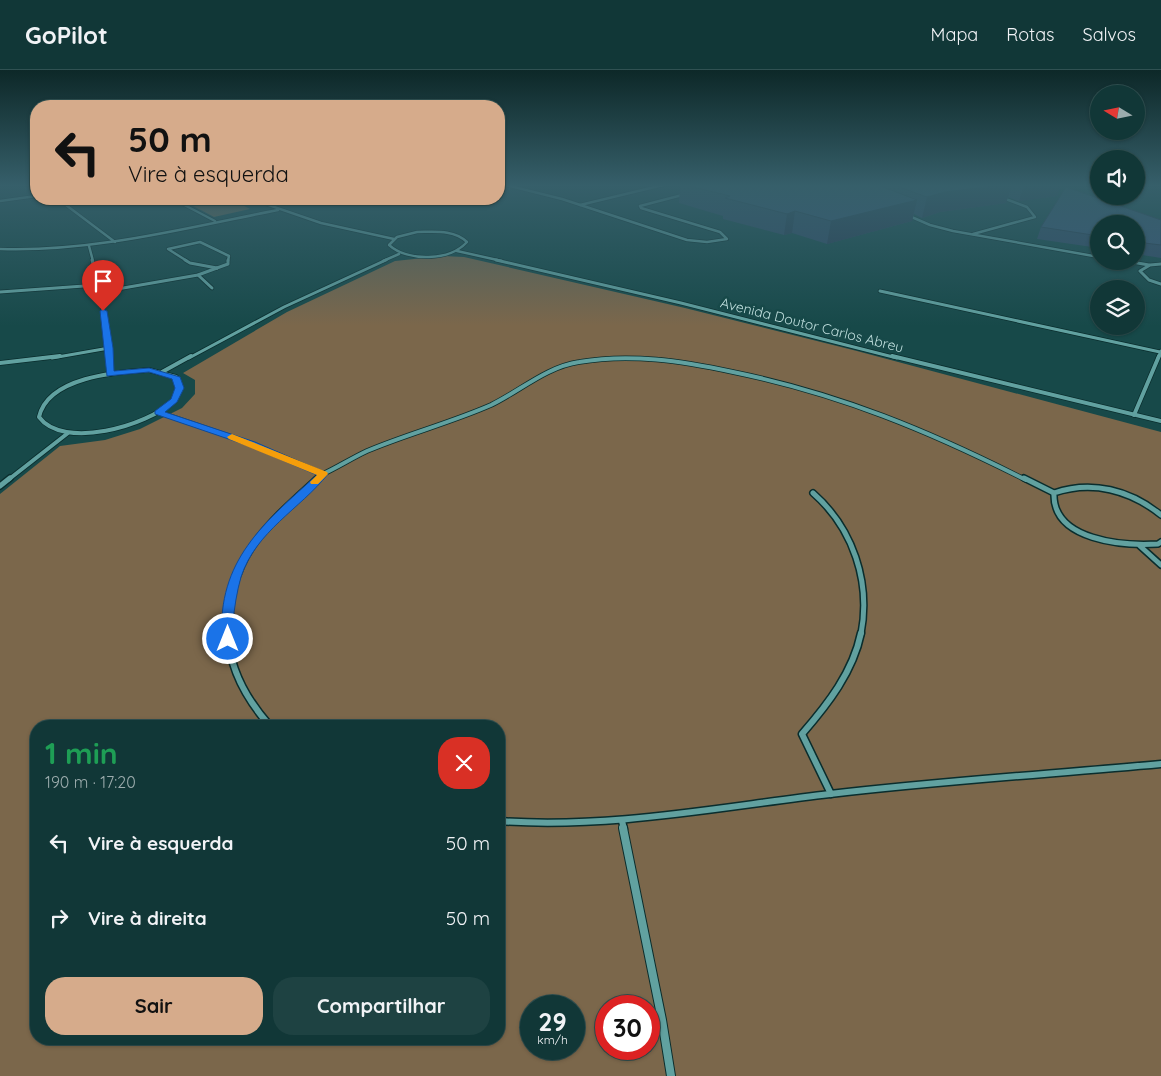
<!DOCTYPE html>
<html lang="pt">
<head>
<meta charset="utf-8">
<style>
  body { margin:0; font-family:Quicksand,sans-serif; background:#1e4242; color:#f1f3f6; height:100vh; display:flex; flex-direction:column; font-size:19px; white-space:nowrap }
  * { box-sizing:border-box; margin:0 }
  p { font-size:16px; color:#9cacad }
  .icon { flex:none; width:28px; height:28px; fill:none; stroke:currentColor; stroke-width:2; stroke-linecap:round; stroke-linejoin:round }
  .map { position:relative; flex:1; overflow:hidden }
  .sheet { position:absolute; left:30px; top:650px; width:475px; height:325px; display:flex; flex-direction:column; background:#113737; border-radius:20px; box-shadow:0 1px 4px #0004,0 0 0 1px #305152 }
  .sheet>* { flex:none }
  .banner { position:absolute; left:30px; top:30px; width:475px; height:105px; border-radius:20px; box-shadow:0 1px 4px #0004,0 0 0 1px #305152; background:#d6ab8b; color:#111; overflow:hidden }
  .needle { width:32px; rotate:280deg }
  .fabs { position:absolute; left:1090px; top:15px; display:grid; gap:10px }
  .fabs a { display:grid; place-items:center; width:55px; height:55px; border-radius:50%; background:#113737; box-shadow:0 1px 4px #0004,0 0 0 1px #305152; font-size:25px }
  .speed { position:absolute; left:520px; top:925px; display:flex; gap:10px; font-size:25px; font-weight:700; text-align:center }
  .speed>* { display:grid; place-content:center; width:65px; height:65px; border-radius:50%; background:#113737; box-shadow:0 1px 4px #0004,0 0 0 1px #305152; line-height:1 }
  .speed small { font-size:12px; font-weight:400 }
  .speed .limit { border:8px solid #d22; background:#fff; color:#111 }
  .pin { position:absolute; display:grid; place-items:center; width:42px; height:42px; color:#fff; margin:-51px -21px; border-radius:50% 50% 50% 0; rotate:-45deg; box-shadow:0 0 5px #0007 }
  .pin .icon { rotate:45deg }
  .me { position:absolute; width:55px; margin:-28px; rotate:0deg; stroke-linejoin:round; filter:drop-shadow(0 0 4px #0008) }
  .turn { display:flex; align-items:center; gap:18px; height:105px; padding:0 15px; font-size:22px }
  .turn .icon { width:65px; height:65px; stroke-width:2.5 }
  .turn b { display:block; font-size:35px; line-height:42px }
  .round { display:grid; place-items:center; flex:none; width:52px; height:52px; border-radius:20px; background:#1e4242 }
  .overview { display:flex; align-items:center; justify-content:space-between; height:85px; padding:0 15px }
  h1 { font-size:30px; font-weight:800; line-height:38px; color:#1e9e55 }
  .primary-button { display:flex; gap:10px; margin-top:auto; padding:10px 15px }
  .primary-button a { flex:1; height:58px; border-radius:20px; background:#d6ab8b; color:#111; font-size:20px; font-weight:800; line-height:58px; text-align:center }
  .primary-button a+a { background:#1e4242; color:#f1f3f6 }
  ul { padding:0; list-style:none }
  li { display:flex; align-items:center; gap:15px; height:75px; padding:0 15px }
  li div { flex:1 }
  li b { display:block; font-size:19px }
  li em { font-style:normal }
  header { display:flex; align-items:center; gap:30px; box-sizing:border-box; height:70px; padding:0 25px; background:#113737; border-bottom:1px solid #305152 }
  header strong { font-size:24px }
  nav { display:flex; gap:28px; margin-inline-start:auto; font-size:18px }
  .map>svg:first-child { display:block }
</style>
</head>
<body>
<header>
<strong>GoPilot</strong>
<nav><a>Mapa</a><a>Rotas</a><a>Salvos</a></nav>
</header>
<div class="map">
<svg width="1161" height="1006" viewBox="0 0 1161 1006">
  <rect width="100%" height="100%" fill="#174949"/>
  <g fill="#7b674b" fill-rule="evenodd">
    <path d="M180,129H231L250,139L214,147Z"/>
    <path d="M443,186L464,187L685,238L857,281L1161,362V1006H0V424L60,376L105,370L140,359L182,338L195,324V310L183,303L287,242L395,191ZM36,656H499V969H36ZM531,936H574V979H531ZM606,936H649V979H606Z"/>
  </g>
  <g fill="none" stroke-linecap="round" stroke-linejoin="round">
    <defs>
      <g id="minor-far5">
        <path d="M506,115L562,129L687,170L707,172L727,169L720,162L641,138L640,136"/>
        <path d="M58,129L115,172"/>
        <path d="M173,129L215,151"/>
        <path d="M251,129L321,153L394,169"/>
        <path d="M372,129L382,131L393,129"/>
        <path d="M0,131L36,126"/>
        <path d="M580,135L663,115"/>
        <path d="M640,136L686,124"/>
        <path d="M907,145L930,155L953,161L1099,187"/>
        <path d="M417,162C433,162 454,159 467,172C450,191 408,192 389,175L397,167Z"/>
        <path d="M973,164L1035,147L1027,137L1003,128"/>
        <path d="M89,176L93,191"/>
        <path d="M0,179C95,182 185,158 278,140"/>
        <path d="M457,181L502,191"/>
        <path d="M187,191L168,179L200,172L229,186L228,191"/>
        <path d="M383,191L399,184"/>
        <path d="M1126,191H1128"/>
      </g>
      <g id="minor-far4">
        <path d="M185,190L190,193L217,198"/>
        <path d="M496,190L681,233L897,288"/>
        <path d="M1126,191L1149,195"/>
        <path d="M1161,194L1150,195L1140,201L1149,210L1161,214"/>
        <path d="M217,198L228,194V190"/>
        <path d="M198,205L212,218"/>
        <path d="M880,221L1160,282"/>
        <path d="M0,222L98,215"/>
        <path d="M100,222L198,205L217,198"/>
        <path d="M109,278V288"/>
        <path d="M52,288L109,278L100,222L92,190"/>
        <path d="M189,288L284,237L386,190"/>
        <path d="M1158,288L1161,281"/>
      </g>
      <g id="minor-far3">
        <path d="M109,286L110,304"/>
        <path d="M892,286L1161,351"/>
        <path d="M0,293L60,286"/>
        <path d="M149,300L176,307L180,318C178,323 176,328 173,331C148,356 63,380 39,347C48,307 116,302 149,300Z"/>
        <path d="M162,302L191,286"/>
        <path d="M158,342L252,374L323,404C338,397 352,388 367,381C407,364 450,353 491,335C520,321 546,297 579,292C630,283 682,291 733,302C840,324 929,361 1026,410"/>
        <path d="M1134,345L1159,286"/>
        <path d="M8,410L68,363"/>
        <path d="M317,410L323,404"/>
      </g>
      <g id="minor-far2">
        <path d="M1024,408L1054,423"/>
        <path d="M0,416L10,408"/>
        <path d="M813,423C853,458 871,512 861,564"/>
        <path d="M1161,445C1130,420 1092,410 1054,423C1052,471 1124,476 1158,474L1161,472"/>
        <path d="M1140,476L1161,495"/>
        <path d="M228,564C228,487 265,456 318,408"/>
      </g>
      <g id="minor-far1">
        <path d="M228,563C229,599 247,630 270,656"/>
        <path d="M831,724L802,664C828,634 853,602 861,563"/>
        <path d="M499,751C610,759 719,737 830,724C940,711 1051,704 1161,694"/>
        <path d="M622,751L624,759"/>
      </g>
      <path id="minor" d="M623,758L662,950L671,1006"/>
    </defs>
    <use href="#minor-far5" stroke="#0a2d2d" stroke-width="4"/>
    <use href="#minor-far4" stroke="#0a2d2d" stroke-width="4.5"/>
    <use href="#minor-far3" stroke="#0a2d2d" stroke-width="5.5"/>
    <use href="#minor-far2" stroke="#0a2d2d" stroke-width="8"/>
    <use href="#minor-far1" stroke="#0a2d2d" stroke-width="9"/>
    <use href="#minor" stroke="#0a2d2d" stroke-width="10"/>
    <use href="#minor-far5" stroke="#61a1a0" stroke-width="2.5"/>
    <use href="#minor-far4" stroke="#61a1a0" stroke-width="3"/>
    <use href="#minor-far3" stroke="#61a1a0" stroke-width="4"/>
    <use href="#minor-far2" stroke="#61a1a0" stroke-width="5"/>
    <use href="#minor-far1" stroke="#61a1a0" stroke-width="6"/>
    <use href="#minor" stroke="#61a1a0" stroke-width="8"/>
  </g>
  <g fill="#324a67">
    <path d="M680,115H1061L1057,126L1019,131L1008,127L1006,133L940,142L922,148L914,144L912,151L827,174L792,163L784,165L723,149V146L679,133Z"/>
    <path d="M1066,117L1161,150V188L1136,184V154H1099V178L1037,169L1041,157Z"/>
  </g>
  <g fill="#293c54">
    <path d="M1001,115H1012L1006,133L940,142L922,148L927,127L945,122Z"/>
    <path d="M1024,115H1061L1057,126L1019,131Z"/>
    <path d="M917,130L912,151L827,174L831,151Z"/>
    <path d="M795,141L792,163L784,165L787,144Z"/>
  </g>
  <g fill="#3a5678" stroke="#293c54">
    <path d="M685,115H878L917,130L831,151L795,141L787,144L725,128L730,126Z"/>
    <path d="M894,115H1001L945,122L927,127Z"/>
    <path d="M1066,117L1161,150V175L1136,172V154H1099V166L1041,157Z"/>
  </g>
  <linearGradient id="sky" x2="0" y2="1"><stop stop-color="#0d2828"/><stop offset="0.45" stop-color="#365f6a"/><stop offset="1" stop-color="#365f6a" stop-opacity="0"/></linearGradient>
  <rect width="1161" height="256" fill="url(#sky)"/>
  <path fill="#1a73e8" stroke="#114b97" d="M103,239L107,241L113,278L114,301L149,298L180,307L184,318L177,332L165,342L255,372L328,404C300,439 256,461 241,507C237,521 234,539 233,553C233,560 236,566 233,572L228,573L222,569C217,490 264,453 317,405L249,376L155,344V341L171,329L175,318L172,309L149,302L107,306L100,241Z"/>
  <path fill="#f59e0b" d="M232,364L327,402L328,404L318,414H311L310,412L317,405L229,369L227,367Z"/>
  <g text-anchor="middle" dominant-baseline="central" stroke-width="5" stroke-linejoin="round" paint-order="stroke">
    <g font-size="14" fill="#bfdedd" stroke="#174949">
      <text transform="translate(812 255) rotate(14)">Avenida Doutor Carlos Abreu</text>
    </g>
  </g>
</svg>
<div class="fabs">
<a><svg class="needle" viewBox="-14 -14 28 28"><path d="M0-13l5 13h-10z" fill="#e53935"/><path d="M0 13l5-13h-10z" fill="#9cacad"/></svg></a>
<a><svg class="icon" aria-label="sound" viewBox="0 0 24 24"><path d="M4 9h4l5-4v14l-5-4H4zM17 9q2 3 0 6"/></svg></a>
<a><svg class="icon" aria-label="search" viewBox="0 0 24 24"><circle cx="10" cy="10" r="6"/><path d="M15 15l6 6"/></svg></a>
<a><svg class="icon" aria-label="layers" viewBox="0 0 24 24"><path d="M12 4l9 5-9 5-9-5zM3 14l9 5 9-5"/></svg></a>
</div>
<div class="speed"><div>29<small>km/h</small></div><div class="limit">30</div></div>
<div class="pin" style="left:103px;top:241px;background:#d93025"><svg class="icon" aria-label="arrive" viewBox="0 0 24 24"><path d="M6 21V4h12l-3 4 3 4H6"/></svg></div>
<svg class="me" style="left:228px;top:569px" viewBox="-20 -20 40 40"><circle r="17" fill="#1a73e8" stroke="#fff" stroke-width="3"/><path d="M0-11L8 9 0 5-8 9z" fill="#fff"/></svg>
<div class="banner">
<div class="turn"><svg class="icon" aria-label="left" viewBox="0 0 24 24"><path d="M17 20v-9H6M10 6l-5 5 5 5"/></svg><div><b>50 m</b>Vire à esquerda</div></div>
</div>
<section class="sheet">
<div class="overview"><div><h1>1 min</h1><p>190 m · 17:20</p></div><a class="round" style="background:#d93025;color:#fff"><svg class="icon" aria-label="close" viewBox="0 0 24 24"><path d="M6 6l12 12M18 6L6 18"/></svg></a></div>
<ul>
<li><svg class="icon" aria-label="left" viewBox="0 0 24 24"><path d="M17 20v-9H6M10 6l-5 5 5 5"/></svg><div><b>Vire à esquerda</b></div><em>50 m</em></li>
<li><svg class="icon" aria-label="right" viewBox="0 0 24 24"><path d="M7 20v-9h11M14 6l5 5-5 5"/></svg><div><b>Vire à direita</b></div><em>50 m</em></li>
</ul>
<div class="primary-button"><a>Sair</a><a>Compartilhar</a></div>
</section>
</div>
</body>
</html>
